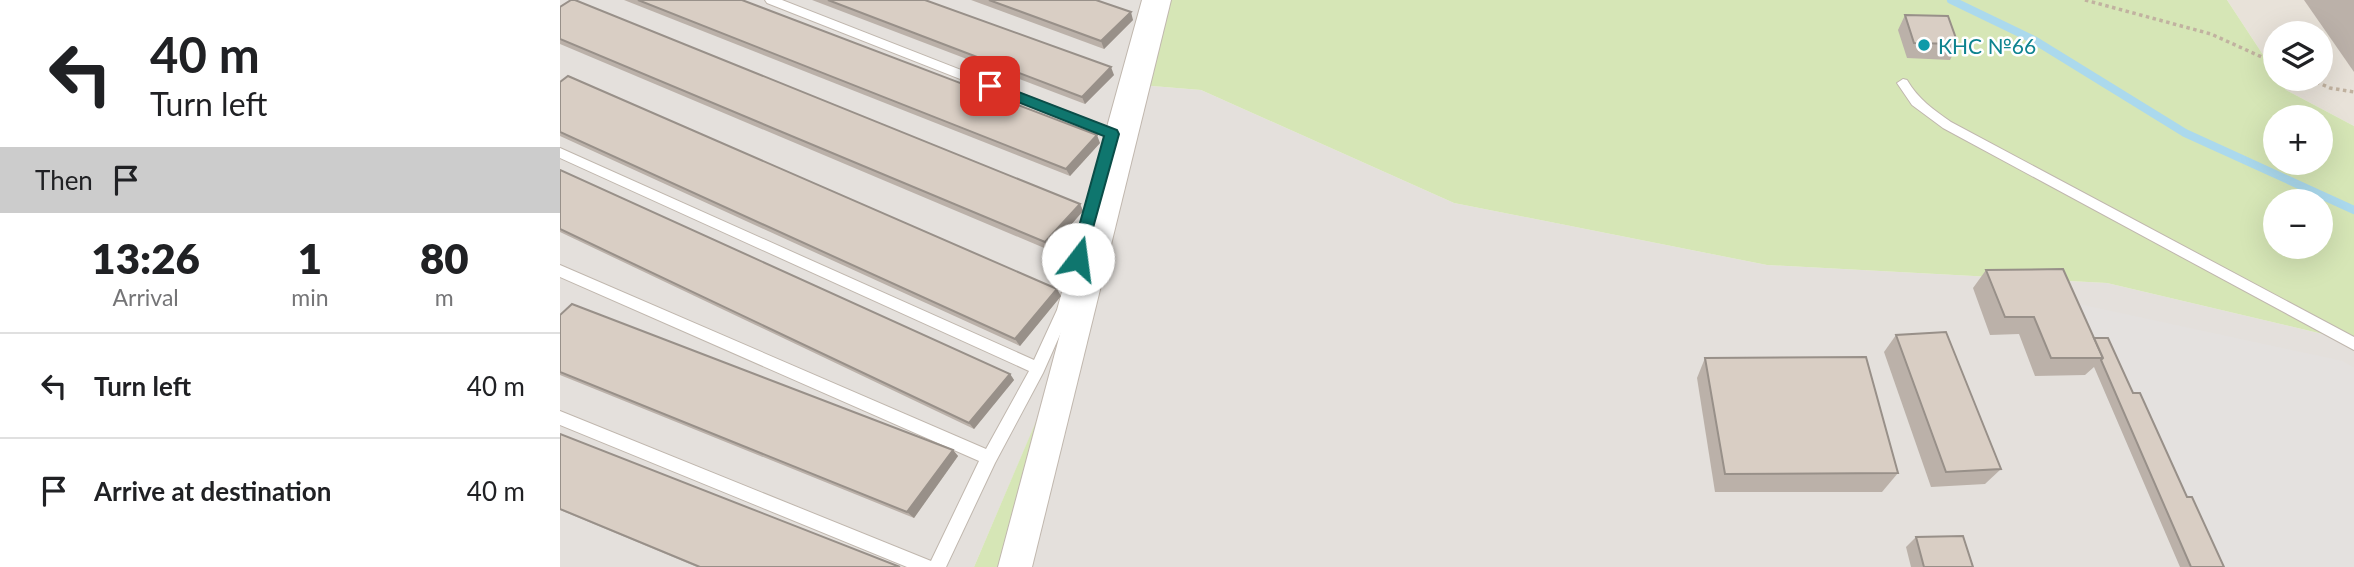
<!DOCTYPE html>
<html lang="en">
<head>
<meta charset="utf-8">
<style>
  body { margin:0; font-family:Lato,sans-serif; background:#f6f6f6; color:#202124; height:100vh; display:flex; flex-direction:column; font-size:26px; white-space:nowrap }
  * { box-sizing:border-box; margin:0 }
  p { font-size:23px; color:#757577 }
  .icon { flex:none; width:38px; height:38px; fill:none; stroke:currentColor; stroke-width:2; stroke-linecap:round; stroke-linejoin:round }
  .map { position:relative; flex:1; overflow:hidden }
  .side { display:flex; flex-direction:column; background:#fff; width:560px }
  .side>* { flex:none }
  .top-card { background:#fff; color:#202124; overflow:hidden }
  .controls { position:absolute; left:1703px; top:21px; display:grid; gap:14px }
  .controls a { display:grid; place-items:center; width:70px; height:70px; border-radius:50%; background:#fff; box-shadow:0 7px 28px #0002; font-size:35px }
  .pin { position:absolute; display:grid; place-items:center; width:60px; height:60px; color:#fff; margin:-30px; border-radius:14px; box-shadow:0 4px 10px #0006 }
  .me { position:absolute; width:77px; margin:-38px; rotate:15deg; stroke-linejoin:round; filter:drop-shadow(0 0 5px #0008) }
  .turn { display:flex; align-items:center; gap:24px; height:147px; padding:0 35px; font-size:32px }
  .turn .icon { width:91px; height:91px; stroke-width:2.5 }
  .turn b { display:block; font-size:49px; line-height:60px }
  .then { display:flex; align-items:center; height:66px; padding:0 35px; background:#0003; gap:14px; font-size:26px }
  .eta { display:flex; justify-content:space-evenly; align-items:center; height:119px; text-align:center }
  .eta b { font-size:42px; font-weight:800; line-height:49px }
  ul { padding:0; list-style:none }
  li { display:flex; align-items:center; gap:21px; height:105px; padding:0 35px; border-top:2px solid #e0e0e0 }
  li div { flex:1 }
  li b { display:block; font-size:26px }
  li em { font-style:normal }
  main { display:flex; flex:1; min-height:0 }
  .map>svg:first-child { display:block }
</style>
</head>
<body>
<main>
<section class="side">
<div class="top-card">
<div class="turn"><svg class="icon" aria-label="left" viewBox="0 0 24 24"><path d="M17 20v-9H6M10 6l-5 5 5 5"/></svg><div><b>40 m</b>Turn left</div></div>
<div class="then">Then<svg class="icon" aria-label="arrive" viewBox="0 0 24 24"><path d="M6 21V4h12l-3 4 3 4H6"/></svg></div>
</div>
<div class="eta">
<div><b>13:26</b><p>Arrival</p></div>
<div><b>1</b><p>min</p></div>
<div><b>80</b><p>m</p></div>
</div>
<ul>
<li><svg class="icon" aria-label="left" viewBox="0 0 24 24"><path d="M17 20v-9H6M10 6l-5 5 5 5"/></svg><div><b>Turn left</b></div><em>40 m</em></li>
<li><svg class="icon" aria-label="arrive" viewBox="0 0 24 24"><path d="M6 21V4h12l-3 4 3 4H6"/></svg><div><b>Arrive at destination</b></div><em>40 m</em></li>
</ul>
</section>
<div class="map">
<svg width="1794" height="567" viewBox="0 0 1794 567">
  <rect width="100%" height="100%" fill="#f5f1eb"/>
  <path fill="#e8e2d9" d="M1667,0H1794V126L1726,90L1719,79H1760V33H1715V73Z"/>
  <path fill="#e4e0dc" d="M0,0H600L580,85L641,90L894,203L1207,265L1547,283L1788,340L1794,344V567H455L513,336L414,567H0Z"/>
  <g fill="#d6e6b6" fill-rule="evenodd">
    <path d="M600,0H1667L1715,73V79H1719L1726,90L1794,126V344L1788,340L1547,283L1207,265L894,203L641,90L580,85ZM1715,117H1760V163H1715ZM1715,201H1760V247H1715Z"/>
    <path d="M515,330L455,567H414Z"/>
  </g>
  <path fill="#e4e1df" d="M1505,301L1783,361L1794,368V567H1620Z"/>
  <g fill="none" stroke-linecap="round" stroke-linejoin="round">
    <path stroke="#abd9ed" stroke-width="8" d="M1391,0L1474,40L1625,133L1794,210"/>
    <defs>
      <g id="lane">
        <path d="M205,0H222L547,127L582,0H594L511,310L483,373L435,463L386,567H347L0,425V411L371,561L419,461L0,277V265L426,449L469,371L0,158V148L474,360L497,310L545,136L207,3Z"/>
        <path d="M1343,79L1347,80C1358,99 1374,110 1391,122L1794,337V350L1383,128L1352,105L1337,83Z"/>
      </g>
      <path id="street" d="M589,0H611L472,567H438Z"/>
    </defs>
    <use href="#lane" stroke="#c0b7ae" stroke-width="2"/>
    <use href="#street" stroke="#c0b7ae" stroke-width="2"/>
    <g stroke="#c1b2a0" stroke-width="3.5" stroke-dasharray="3.5 3.5" stroke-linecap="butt">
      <path d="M1525,0L1651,34L1715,63"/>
      <path d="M1750,79L1770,88L1794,92"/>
    </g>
    <use href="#lane" fill="#fff" fill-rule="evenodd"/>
    <use href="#street" fill="#fff" fill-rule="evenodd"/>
  </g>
  <g fill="#bbb1a9">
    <path d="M64,0H182L540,143L510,176Z"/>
    <path d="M252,0H365L554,75L525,104Z"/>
    <path d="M411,0H536L573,20L544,49Z"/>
    <path d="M1744,0H1794V72Z"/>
    <path d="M0,7L520,204L523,211L489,250L0,44Z"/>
    <path d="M1345,15L1398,44L1390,60L1347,58L1338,30Z"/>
    <path d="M0,82L501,296L460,346L0,136Z"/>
    <path d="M0,170L450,374L454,380L414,429L0,232Z"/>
    <path d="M1426,270L1534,338L1573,393L1664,567H1620L1534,367L1525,375L1475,376L1459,334L1430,335L1413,288Z"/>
    <path d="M0,315L393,450L398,456L354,518L0,375Z"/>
    <path d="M1336,335L1441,469L1425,484L1371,487L1324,352Z"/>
    <path d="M1145,358L1338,473L1322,492H1155L1137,378Z"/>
    <path d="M0,434L340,567H137L0,510Z"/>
    <path d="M1356,537L1413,567H1351L1346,547Z"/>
  </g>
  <g fill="#989089">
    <path d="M571,12L573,20L544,49L541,41Z"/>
    <path d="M551,67L554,75L525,104L522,97Z"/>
    <path d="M537,135L540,143L510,176L506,169Z"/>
    <path d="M520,204L523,211L489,250L485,242Z"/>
    <path d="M497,289L501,296L460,346L455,339Z"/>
    <path d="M450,374L454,380L414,429L409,423Z"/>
    <path d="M393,450L398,456L354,518L347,512Z"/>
  </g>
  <g fill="#d9cec4" stroke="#989089" stroke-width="2">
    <path d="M11,0H15L520,204L485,242L0,39V7Z"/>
    <path d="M78,0H182L537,135L506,169Z"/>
    <path d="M268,0H365L551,67L522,97Z"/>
    <path d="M429,0H536L571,12L541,41Z"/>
    <path d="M1345,15L1388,16L1398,44L1354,43Z"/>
    <path d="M8,76L497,289L455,339L0,132V82Z"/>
    <path d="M0,170L450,374L409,423L0,229Z"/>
    <path d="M1503,269L1543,358H1491L1474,317H1445L1426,270Z"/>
    <path d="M12,304L393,450L347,512L0,372V315Z"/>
    <path d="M1386,332L1441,469L1386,472L1336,335Z"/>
    <path d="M1534,338H1548L1573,393H1580L1627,497H1632L1664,567H1631L1541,360L1543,358Z"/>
    <path d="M1306,357L1338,473L1165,474L1145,358Z"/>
    <path d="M0,434L340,567H140L0,509Z"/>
    <path d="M1403,536L1413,567H1364L1356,537Z"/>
  </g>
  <path fill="#0f766e" stroke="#0a4d48" stroke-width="2" d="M430,81L557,130L559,134L523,264H512L510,259L544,136L425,89L423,86Z"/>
  <circle fill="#0f9aa8" stroke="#fff" stroke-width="2.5" cx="1364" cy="45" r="7"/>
  <g text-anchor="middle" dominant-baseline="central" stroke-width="5" stroke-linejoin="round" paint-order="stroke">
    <g font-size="21" fill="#0d838f" stroke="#fff" text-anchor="start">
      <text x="1378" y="45">КНС №66</text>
    </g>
  </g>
</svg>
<div class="controls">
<a><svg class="icon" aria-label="layers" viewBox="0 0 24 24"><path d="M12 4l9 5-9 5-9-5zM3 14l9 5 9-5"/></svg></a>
<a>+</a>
<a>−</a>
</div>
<div class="pin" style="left:430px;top:86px;background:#d93025"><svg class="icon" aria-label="arrive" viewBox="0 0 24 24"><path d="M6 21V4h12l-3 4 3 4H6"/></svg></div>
<svg class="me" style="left:518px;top:259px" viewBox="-20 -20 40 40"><circle r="19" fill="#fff"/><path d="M0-13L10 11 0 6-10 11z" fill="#0f766e"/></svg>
</div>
</main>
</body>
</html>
